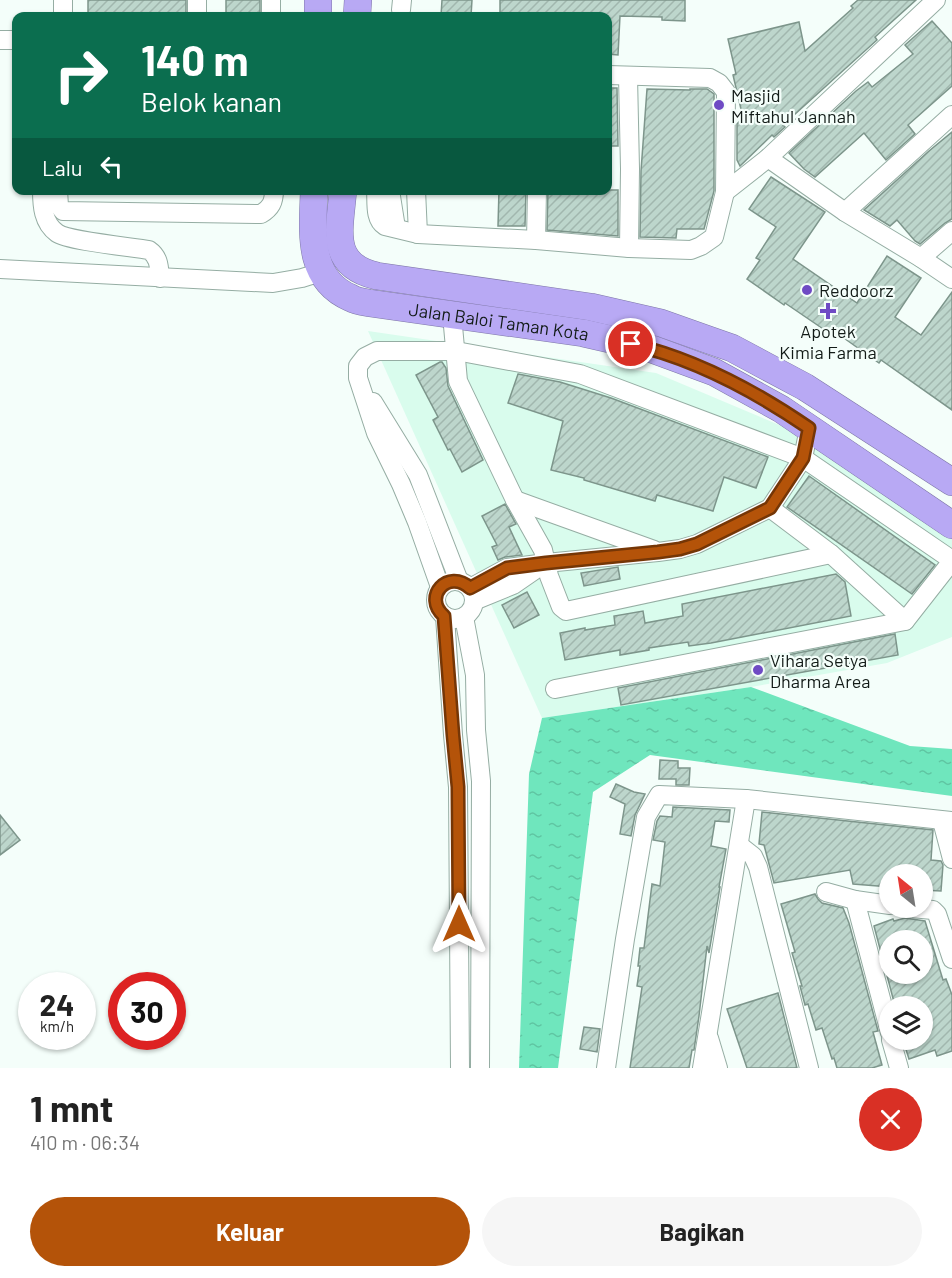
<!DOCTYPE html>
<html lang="id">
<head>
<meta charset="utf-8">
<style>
  body { margin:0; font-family:Barlow,sans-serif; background:#f6f6f6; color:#222; height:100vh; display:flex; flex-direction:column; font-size:22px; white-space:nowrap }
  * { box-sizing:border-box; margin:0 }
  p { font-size:20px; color:#767676 }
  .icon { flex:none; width:33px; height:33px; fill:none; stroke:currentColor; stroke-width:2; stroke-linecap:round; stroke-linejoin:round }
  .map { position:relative; height:1068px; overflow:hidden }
  .drawer { display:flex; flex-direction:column; background:#fff; flex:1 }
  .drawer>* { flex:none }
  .banner { position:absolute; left:12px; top:12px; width:600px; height:183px; border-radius:12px; box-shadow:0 2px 4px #0004; background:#0b6e4f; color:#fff; overflow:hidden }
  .needle { width:39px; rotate:330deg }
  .fabs { position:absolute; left:879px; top:864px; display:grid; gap:12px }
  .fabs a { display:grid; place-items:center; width:54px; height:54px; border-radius:50%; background:#fff; box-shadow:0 2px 4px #0004; font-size:30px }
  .speed { position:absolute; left:18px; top:972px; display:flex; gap:12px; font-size:30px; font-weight:700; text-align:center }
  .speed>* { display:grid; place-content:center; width:78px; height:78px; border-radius:50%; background:#fff; box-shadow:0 2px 4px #0004; line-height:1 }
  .speed small { font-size:15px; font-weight:400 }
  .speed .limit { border:9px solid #d22; background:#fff; color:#111 }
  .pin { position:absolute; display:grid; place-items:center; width:51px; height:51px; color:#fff; margin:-26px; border:3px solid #fff; border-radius:50%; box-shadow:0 2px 6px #0007 }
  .me { position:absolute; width:66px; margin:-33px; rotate:0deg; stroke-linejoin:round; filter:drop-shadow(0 0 4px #0008) }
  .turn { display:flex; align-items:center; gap:21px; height:126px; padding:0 30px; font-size:27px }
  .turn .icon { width:78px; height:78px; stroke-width:2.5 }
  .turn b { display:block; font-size:42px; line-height:51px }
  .then { display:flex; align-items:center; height:57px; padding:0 30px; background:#0003; gap:12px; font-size:22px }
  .round { display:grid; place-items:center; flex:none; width:63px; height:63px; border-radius:32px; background:#f6f6f6 }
  .overview { display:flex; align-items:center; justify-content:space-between; height:102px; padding:0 30px }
  h1 { font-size:36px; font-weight:700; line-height:45px }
  .primary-button { display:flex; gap:12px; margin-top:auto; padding:12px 30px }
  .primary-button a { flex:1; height:69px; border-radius:36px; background:#b45309; color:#fff; font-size:24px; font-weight:700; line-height:69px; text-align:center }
  .primary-button a+a { background:#f6f6f6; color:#222 }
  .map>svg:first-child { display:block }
</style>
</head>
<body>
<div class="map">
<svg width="952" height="1068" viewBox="0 0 952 1068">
  <defs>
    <pattern id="water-ripples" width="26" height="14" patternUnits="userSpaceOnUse" patternTransform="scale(1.5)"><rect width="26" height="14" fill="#6fe6bd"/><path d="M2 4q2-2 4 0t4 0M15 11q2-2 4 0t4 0" fill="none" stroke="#5fc5a2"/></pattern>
    <pattern id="building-hatch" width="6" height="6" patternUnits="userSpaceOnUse" patternTransform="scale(1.5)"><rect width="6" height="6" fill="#bdd6cc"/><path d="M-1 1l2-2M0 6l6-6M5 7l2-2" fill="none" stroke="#a1b7ae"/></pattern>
  </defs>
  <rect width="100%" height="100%" fill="#f4fefa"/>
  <path fill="#d9fced" d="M368,331L656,373L803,435L952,520V637L887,663L751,687L542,718Z"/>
  <path fill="url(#water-ripples)" d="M751,687L910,746L952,749V796L650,755L593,792L558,1068H519L529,774L542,718Z"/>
  <g fill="url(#building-hatch)" stroke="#7d958b" stroke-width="1.5" fill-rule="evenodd">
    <rect x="88" y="0" width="98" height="16"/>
    <rect x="226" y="0" width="34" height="16"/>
    <path d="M442,0H472L471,16H441Z"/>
    <path d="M500,0H685V21L662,20V17L620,16L618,55L608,54V16H532V14L500,15Z"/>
    <path d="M858,0H916L875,37L877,40L783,125L785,127L774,137L772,135L740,166L737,160V124L746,114L741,109L733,75L736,74L728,39L799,22L805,51L853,8L851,6Z"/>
    <path d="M932,21L952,43V86L908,125L915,134L886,160L864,133L815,177L804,169L789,153L856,91L868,82L872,87L913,54L905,45Z"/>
    <path d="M608,88H617L618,146H608Z"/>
    <path d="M647,89L690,90V89H707L714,94V191L704,229H677L676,238L640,237L641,171Z"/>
    <path d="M952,132V219L945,223L920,244L915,241L897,220L890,226L864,210L929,151Z"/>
    <path d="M771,177L825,212L793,259L857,303L887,256L921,278L895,317L921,335L952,292V410L881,360L879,363L834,331L832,335L785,303L784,305L747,279L760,260L756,258L776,227L749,209Z"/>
    <path d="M499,190H526L525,226H498Z"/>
    <path d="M548,190H618V236L547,230Z"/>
    <path d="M440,362H442L446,368L448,386L483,460L462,472L450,449L448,450L433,420L438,417L416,375Z"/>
    <path d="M518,374L560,382L611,398L768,457L756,488L724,477L713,511L657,495L655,501L584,480V478L551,470L563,421L508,403Z"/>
    <path d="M809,476L935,565L912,594L787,507Z"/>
    <path d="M505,504L516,524L509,527L522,555L505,557L498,560L492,547L497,545L482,516Z"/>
    <path d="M618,567L620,579L584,586L581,573Z"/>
    <path d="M836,574L845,582L851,616L711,643L689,646L688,642L649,648V650L620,655V650L565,660L560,633L585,628V630L615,625L614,616L643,611L645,623L683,616L682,604Z"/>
    <path d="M527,592L539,615L514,628L502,605Z"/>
    <path d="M895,634L898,655L621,705L618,688Z"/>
    <path d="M660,760L678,761V768H690L689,785H676V779H659Z"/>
    <path d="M616,784L634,792L645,794L635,815L631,836L620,834L625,804L610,797Z"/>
    <path d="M673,807L730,810L729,822L715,821L711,846L726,849L719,887H720L709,953L707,946L699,1016L694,1050H692L689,1068H630L642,987L637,986L640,966H638L640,948H644L652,884L660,886L665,842L653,840L657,821L660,816L672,817Z"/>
    <path d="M762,812L933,830L931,860L941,861L943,865L941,891L922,890V874H890V887L853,884L850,870L774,883L764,845L759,844Z"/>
    <path d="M0,815L20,840L0,855Z"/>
    <path d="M815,894L818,899L822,903L843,908L849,923L878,1031L873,1032L882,1065L872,1068H837L834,1058L832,1059L822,1028L816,1030L808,1004L805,1005L800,986H802L792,953L795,952L781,904Z"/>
    <path d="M905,918L925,921L943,980L946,979L952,995V1051L937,1056L935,1050L909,1059L903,1040H922V1006H895L874,926L893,919L894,921ZM890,940H922V974H890Z"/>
    <path d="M778,993L797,1068H747L727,1009Z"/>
    <path d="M584,1027L600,1029L597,1052L580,1049Z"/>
  </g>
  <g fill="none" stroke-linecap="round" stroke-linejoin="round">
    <defs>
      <g id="minor">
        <path d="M271,0V16"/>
        <path d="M401,10L402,0"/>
        <path d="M63,16V0"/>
        <path d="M197,16V0"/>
        <path d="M0,40H16"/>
        <path d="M628,76L630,169L629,248"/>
        <path d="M768,158L845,212L921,258L952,279"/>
        <path d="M42,190C42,206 43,223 57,233C68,241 132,247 149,250C159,257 159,266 160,278"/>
        <path d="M58,190L59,206L63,211L261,214C271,208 274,202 274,190"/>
        <path d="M376,190C377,202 374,219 385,226L418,234L536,240L629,248L691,250L701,246L714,237L725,192L726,92L719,83L710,78L608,75"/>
        <path d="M390,190L396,228"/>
        <path d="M416,190L418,234"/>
        <path d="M725,192L768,158L936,0"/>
        <path d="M845,212L952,115"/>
        <path d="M536,240L537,190"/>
        <path d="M921,258L952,231"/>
        <path d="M0,269L273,283L302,278L321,272"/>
        <path d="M452,315L458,381L515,500L543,550L549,576L561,607L566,611L831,554"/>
        <path d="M373,402L418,475L459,581"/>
        <path d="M515,500L654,550"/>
        <path d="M770,508L831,554L905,621"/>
        <circle cx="455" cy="600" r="19"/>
        <path d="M440,587L417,522L401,484L376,433L358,378V366L365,357L377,351H456L580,374L803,458L952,560"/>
        <path d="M470,588L507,568L546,563L658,552L680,549L697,544L770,508L803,458L809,428"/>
        <path d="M474,601L513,585L542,565"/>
        <path d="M445,616L453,735L458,787L460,1068"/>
        <path d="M464,617L475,675L476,730L481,781L480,1068"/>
        <path d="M555,689L905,621L952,561"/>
        <path d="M942,821L952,859"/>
        <path d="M739,845L753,856L758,867L809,1068"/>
        <path d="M826,892L855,900L890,905"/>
        <path d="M855,900L890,1033"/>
        <path d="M911,908L933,910L937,914L952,959"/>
        <path d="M709,1038L718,1068"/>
        <path d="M891,1040L899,1068"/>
        <path d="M606,1068L625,939L646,817L659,795L746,799L952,821"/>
        <path d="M702,1068L746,799"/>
      </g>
      <g id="highway">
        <path d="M318,16V0"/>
        <path d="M357,16L358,0"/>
        <path id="s1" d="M314,190C313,230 306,279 351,298C356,301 363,302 369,303L583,333L649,348L714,372L781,409L952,525"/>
        <path d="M343,190C340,229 328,265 377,276L591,307L661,323L709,340L732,348L805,387L952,482"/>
      </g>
    </defs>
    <use href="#minor" stroke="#95ada3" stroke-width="20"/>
    <use href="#highway" stroke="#7e77a7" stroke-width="28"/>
    <use href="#minor" stroke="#fff" stroke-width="18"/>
    <use href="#highway" stroke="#b8a9f4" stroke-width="27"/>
  </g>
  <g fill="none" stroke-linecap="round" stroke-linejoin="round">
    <defs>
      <path id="route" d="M459,924L458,787L453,735L444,616C422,597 448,568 470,588L507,568L546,563L658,552L680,549L697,544L770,508L803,458L809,428C755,391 696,359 631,344"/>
    </defs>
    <use href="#route" stroke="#753606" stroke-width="15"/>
    <use href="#route" stroke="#b45309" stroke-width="10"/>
  </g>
  <g fill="#6f4bc4" stroke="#f4fefa" stroke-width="2">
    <circle cx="719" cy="105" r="6"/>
    <circle cx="807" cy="290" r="6"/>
    <path d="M825 302h6v6h6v6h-6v6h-6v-6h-6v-6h6z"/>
    <circle cx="758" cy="670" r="6"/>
  </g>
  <g text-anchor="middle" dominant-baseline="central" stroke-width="4.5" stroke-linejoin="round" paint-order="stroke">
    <g font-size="18" fill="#121b17" stroke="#f4fefa" text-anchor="start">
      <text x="731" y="95">Masjid<tspan x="731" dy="21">Miftahul Jannah</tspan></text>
      <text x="819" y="290">Reddoorz</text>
      <text x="828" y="331" text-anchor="middle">Apotek<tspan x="828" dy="21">Kimia Farma</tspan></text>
      <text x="770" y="660">Vihara Setya<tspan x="770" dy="21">Dharma Area</tspan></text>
    </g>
    <g font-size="18" fill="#121b17" stroke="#f4fefa">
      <text stroke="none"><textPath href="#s1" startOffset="273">Jalan Baloi Taman Kota</textPath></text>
    </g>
  </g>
</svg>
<div class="fabs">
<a><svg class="needle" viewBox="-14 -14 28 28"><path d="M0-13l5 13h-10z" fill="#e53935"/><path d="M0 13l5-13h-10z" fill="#767676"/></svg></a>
<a><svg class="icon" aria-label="search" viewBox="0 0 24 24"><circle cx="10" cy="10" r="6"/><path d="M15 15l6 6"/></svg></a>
<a><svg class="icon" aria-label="layers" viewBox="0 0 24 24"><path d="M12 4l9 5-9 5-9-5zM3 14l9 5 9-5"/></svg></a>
</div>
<div class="speed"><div>24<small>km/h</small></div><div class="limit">30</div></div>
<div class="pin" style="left:631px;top:344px;background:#d93025"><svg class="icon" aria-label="arrive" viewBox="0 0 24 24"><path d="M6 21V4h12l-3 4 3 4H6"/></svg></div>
<svg class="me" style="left:459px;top:924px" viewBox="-20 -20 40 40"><path d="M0-17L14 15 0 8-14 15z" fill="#b45309" stroke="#fff" stroke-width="4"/></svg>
<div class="banner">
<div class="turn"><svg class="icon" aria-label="right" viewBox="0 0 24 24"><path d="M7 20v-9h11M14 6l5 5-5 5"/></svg><div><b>140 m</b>Belok kanan</div></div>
<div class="then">Lalu<svg class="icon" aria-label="left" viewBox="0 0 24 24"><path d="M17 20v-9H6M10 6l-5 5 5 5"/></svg></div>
</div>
</div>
<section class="drawer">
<div class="overview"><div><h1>1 mnt</h1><p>410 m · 06:34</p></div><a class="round" style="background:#d93025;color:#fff"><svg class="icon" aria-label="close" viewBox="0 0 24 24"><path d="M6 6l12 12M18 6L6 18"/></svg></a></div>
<div class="primary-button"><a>Keluar</a><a>Bagikan</a></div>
</section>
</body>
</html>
